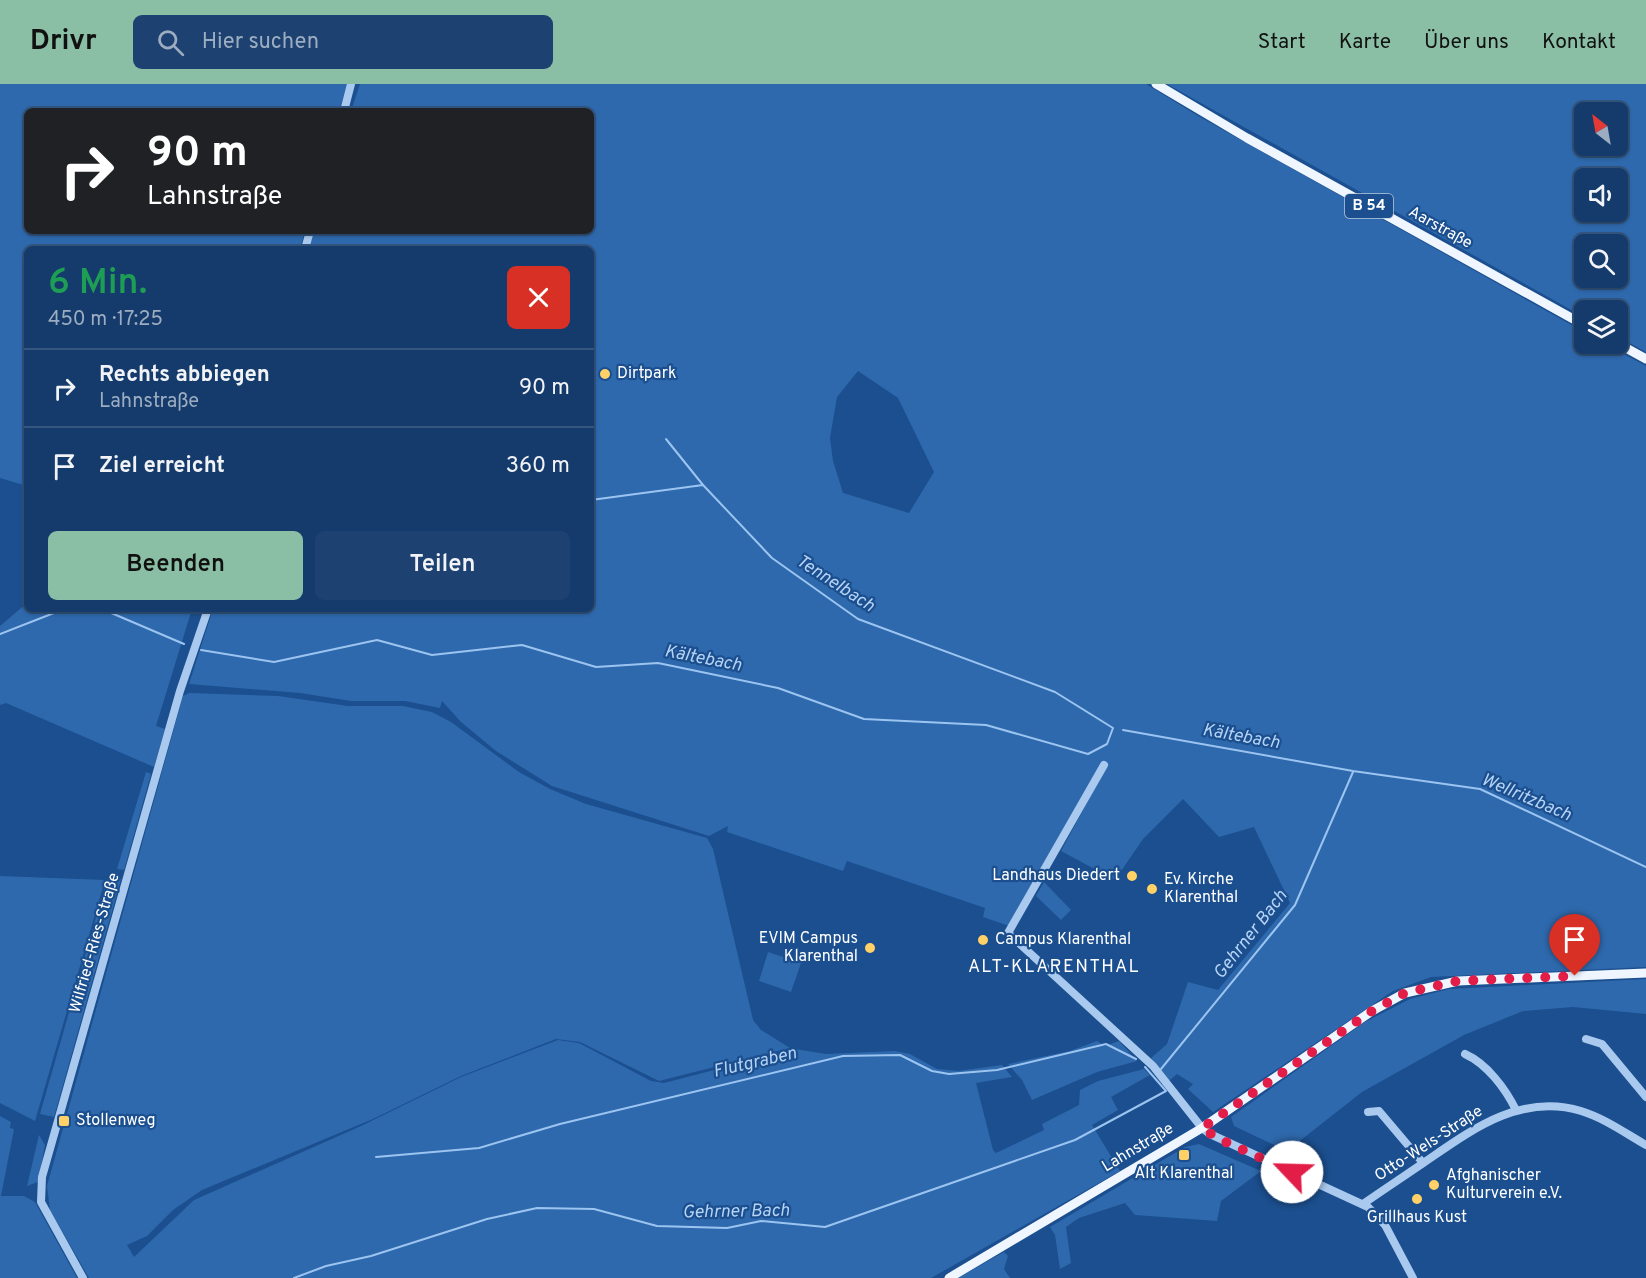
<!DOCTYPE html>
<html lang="de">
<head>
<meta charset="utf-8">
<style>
  body { margin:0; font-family:Overpass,sans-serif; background:#1d4271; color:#f1f3f6; height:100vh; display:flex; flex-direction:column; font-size:22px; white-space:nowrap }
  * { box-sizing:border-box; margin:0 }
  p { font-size:20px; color:#9dadc1 }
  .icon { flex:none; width:33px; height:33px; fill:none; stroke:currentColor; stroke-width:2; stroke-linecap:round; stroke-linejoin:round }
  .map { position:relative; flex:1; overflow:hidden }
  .drawer { position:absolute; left:24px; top:162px; width:570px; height:366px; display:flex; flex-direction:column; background:#143b6b; border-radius:9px; box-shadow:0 2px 4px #0004,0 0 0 2px #33557e }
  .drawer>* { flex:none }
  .guide { position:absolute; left:24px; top:24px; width:570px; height:126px; border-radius:9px; box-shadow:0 2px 4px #0004,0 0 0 2px #33557e; background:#202124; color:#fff; overflow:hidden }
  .needle { width:39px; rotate:329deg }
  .buttons { position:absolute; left:1574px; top:18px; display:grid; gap:12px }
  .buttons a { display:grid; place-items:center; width:54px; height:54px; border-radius:9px; background:#143b6b; box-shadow:0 2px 4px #0004,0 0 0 2px #33557e; font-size:30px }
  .pin { position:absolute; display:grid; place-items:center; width:51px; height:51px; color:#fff; margin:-62px -26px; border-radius:50% 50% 50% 0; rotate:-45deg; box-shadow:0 0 6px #0007 }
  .pin .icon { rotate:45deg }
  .me { position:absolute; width:66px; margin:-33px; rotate:294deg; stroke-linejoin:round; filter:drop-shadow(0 0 4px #0008) }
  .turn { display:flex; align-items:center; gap:21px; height:126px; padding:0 24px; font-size:27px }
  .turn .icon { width:78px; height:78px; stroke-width:2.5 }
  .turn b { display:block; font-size:42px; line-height:51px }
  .round { display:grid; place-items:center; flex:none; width:63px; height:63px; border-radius:9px; background:#1d4271 }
  .overview { display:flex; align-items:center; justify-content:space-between; height:102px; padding:0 24px }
  h1 { font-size:36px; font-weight:600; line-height:45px; color:#1e9e55 }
  .primary-button { display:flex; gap:12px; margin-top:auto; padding:12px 24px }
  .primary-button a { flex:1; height:69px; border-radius:9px; background:#8abfa5; color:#111; font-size:24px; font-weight:600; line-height:69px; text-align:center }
  .primary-button a+a { background:#1d4271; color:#f1f3f6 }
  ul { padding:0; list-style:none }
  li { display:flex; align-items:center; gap:18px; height:78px; padding:0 24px; border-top:2px solid #33557e }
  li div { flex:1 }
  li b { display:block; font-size:22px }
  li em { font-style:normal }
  header { display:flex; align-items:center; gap:36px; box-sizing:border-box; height:84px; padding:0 30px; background:#8abfa5; color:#111 }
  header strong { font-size:28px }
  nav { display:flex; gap:33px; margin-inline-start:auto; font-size:21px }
  .search { width:420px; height:54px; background:#1d4271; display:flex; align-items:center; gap:15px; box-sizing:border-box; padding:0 21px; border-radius:9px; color:#9dadc1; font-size:22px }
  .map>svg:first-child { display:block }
</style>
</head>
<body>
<header>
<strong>Drivr</strong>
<div class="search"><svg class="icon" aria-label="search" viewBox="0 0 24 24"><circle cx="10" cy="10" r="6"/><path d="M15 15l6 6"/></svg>Hier suchen</div>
<nav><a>Start</a><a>Karte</a><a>Über uns</a><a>Kontakt</a></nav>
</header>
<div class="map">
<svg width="1646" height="1194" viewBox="0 0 1646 1194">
  <rect width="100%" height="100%" fill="#1b4f8f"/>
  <g fill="#2e69ad" fill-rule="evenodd">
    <path d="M0,0H347L339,27H27V147H305L300,165H27V402L0,394Z"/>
    <path d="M360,0H1146L1200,33L1584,248V260H1605L1646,282V883L1431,893L1393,907L1213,1028L1188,1005L1193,1000L1177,990L1169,997L1151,974L1167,960L1188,898L1218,906L1290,819L1254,743L1219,753L1183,715L1143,755L1115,796L1061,767L1107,682L1009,842L983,833L985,824L847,777L843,787L727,748L728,742L709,752L552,702L496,667L461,638L442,617L440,624L405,617H351L300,609L189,600L213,525H591V165H308L314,147H591V27H351ZM858,287L898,314L934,388L909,429L843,409L833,377L830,354L837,313Z"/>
    <path d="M1167,0H1646V268L1617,252V226H1584V233ZM1584,28H1617V62H1584ZM1584,94H1617V128H1584ZM1584,160H1617V194H1584Z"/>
    <path d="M27,519V525H192L156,642L165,645L154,683L6,619L0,621V542Z"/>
    <path d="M189,609L278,612L348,622H403L432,628L451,638L519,688L550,705L586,720L707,754L713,765L753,936L761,946L790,964L659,997L580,958L556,955L461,992L373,1035L202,1106L173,1126L147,1152L127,1161L134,1173L194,1116L361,1042L461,993L558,956L579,959L651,997L664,999L795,965L826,970L895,967L910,970L937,985L958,987L1002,981L1012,993L976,999L993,1066L996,1069L1044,1046L1042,1040L1079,1021L1080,1006L1098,997L1144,985L1150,991L1111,1013L1118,1026L1092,1041L1120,1087L931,1194H89L50,1126L47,1102L183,612Z"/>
    <path d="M146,688L151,690L124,786L117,785Z"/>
    <path d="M0,792L105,796L35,1037L0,1019Z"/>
    <path d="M107,795H121L54,1033L40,1030Z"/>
    <path d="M1044,798L1071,826L1061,836L1036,812Z"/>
    <path d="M768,868L801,879L791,908L759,897Z"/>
    <path d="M1646,895V930L1573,923L1523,927L1464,951L1362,1008L1287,1067L1234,1042L1231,1033L1365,938L1410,915L1449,905Z"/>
    <path d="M1097,957L1105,962L1119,957L1137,977L1097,988L1032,1016L1022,996L1008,980L1070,967Z"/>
    <path d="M0,1032L11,1038L10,1044L14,1045L1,1112H24L35,1118L77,1194H0Z"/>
    <path d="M39,1051L45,1061L38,1098L27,1102Z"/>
    <path d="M1199,1060L1261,1087L1221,1117L1217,1137L1135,1131L1125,1119L1079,1134L1066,1143L1071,1179L1060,1185L1055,1151L1050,1143L1185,1063Z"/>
    <path d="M1004,1168L1008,1172L1004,1185L1010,1194H958Z"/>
  </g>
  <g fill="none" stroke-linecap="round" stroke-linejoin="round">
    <g stroke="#9cc4f0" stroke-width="2">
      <path d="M666,355L703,401"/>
      <path d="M0,550L59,527L109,528L184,560"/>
      <path d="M201,566L274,578L377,556L432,571L522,561L596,583L658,579L778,604L864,635L986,641L1088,670L1107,660L1113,644L1055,608L858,535L772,474L703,401L591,416"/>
      <path d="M1123,646L1353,687L1480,705L1646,783"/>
      <path d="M1161,985L1295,821L1353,688"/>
      <path d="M376,1073L479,1064L560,1040L843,972L900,971L932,987L949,990L997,986L1106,960L1136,975"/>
      <path d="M294,1194L326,1182L371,1172L487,1135L537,1124L594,1125L657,1142L727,1144L761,1137L825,1143L1075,1056L1166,1007L1145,983"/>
    </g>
    <g stroke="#a9c9ee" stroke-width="8">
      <path d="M344,27L351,0"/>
      <path d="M305,165L310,147"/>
      <path d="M1104,681L1008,849L1153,982L1202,1044L1210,1050L1368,1123L1385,1141L1413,1194"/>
      <path d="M1586,955L1602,960L1646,1013"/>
      <path d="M1465,970C1487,980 1505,1004 1516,1026"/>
      <path d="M1368,1028L1379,1027L1423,1079"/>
      <path d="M1363,1120C1386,1104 1409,1089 1432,1073C1477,1042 1523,1010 1581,1027C1604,1034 1625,1049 1646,1061"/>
      <path d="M83,1194L41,1118L42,1093L180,607L208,525"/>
    </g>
    <g stroke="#f0f6ff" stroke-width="9">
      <path d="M1156,0L1247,54L1584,241"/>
      <path d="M1617,259L1646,275"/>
      <path d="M949,1194L1202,1044L1372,927L1405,909L1458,897L1646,889"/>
    </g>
  </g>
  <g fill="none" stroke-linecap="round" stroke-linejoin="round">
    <path stroke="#e11d48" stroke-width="10" stroke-dasharray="0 18" d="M1292,1088L1219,1055L1202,1044L1372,927L1405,909L1458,897L1575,892"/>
  </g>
  <g fill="#ffd166" stroke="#1b4f8f" stroke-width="2">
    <circle cx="605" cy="290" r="6"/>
    <circle cx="1132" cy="792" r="6"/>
    <circle cx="1152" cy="805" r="6"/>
    <circle cx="983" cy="856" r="6"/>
    <circle cx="870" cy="864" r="6"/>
    <rect x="58" y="1031" width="12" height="12" rx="3"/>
    <rect x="1178" y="1065" width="12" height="12" rx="3"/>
    <circle cx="1434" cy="1101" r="6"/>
    <circle cx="1417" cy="1115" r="6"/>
  </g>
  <g text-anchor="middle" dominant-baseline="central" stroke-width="4.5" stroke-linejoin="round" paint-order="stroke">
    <rect fill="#1b4f8f" stroke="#bbcadd" stroke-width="1.5" x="1345" y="110" width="48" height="24" rx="4.5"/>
    <g font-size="15" font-weight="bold" fill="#fff">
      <text x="1369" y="122">B 54</text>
    </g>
    <g font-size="16" fill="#fff" stroke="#1b4f8f">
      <text transform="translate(1440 144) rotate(29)">Aarstraße</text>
      <text transform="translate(95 859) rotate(-74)">Wilfried-Ries-Straße</text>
      <text transform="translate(1429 1060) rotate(-33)">Otto-Wels-Straße</text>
      <text transform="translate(1138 1064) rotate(-31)">Lahnstraße</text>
    </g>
    <g font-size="16" fill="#fff" stroke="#1b4f8f" text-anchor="start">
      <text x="617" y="290">Dirtpark</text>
      <text x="1120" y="792" text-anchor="end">Landhaus Diedert</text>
      <text x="1164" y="796">Ev. Kirche<tspan x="1164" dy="18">Klarenthal</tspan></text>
      <text x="858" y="855" text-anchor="end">EVIM Campus<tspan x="858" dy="18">Klarenthal</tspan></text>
      <text x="995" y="856">Campus Klarenthal</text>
      <text x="76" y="1037">Stollenweg</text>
      <text x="1184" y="1090" text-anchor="middle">Alt Klarenthal</text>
      <text x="1446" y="1092">Afghanischer<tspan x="1446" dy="18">Kulturverein e.V.</tspan></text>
      <text x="1417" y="1134" text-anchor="middle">Grillhaus Kust</text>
    </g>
    <g font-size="18" font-style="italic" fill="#b5d3f5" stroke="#1b4f8f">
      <text transform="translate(835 500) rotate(33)">Tennelbach</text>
      <text transform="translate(703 575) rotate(11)">Kältebach</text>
      <text transform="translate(1241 653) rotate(10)">Kältebach</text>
      <text transform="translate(1526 714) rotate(23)">Wellritzbach</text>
      <text transform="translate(1251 851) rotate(-52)">Gehrner Bach</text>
      <text transform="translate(755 979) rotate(-13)">Flutgraben</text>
      <text transform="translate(736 1128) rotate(-1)">Gehrner Bach</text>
    </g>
    <g font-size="18" letter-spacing="1.5" fill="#fff" stroke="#1b4f8f">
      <text x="1054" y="883">ALT-KLARENTHAL</text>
    </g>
  </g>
</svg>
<div class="buttons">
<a><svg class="needle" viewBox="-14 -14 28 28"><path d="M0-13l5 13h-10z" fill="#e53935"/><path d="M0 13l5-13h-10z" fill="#9dadc1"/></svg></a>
<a><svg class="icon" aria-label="sound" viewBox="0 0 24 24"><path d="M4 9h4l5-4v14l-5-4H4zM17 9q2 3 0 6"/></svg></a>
<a><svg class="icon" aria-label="search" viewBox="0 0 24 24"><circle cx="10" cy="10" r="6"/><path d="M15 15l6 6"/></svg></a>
<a><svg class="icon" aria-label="layers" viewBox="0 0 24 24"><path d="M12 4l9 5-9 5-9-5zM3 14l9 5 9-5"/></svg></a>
</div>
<div class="pin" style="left:1575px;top:892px;background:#d93025"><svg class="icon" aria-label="arrive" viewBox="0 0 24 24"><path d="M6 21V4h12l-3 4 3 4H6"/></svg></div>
<svg class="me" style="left:1292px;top:1088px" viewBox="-20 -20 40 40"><circle r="19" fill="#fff"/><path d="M0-13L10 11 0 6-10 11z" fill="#e11d48"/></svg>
<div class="guide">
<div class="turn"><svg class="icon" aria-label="right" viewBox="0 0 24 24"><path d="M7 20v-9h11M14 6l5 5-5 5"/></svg><div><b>90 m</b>Lahnstraße</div></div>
</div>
<section class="drawer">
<div class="overview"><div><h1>6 Min.</h1><p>450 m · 17:25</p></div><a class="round" style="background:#d93025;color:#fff"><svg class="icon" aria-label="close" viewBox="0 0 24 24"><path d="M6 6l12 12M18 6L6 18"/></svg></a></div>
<ul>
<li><svg class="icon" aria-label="right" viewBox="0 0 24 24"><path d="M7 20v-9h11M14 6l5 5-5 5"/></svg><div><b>Rechts abbiegen</b><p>Lahnstraße</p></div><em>90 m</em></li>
<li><svg class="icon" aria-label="arrive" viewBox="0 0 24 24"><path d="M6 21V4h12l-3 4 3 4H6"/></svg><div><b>Ziel erreicht</b></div><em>360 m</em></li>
</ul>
<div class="primary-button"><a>Beenden</a><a>Teilen</a></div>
</section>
</div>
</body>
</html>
